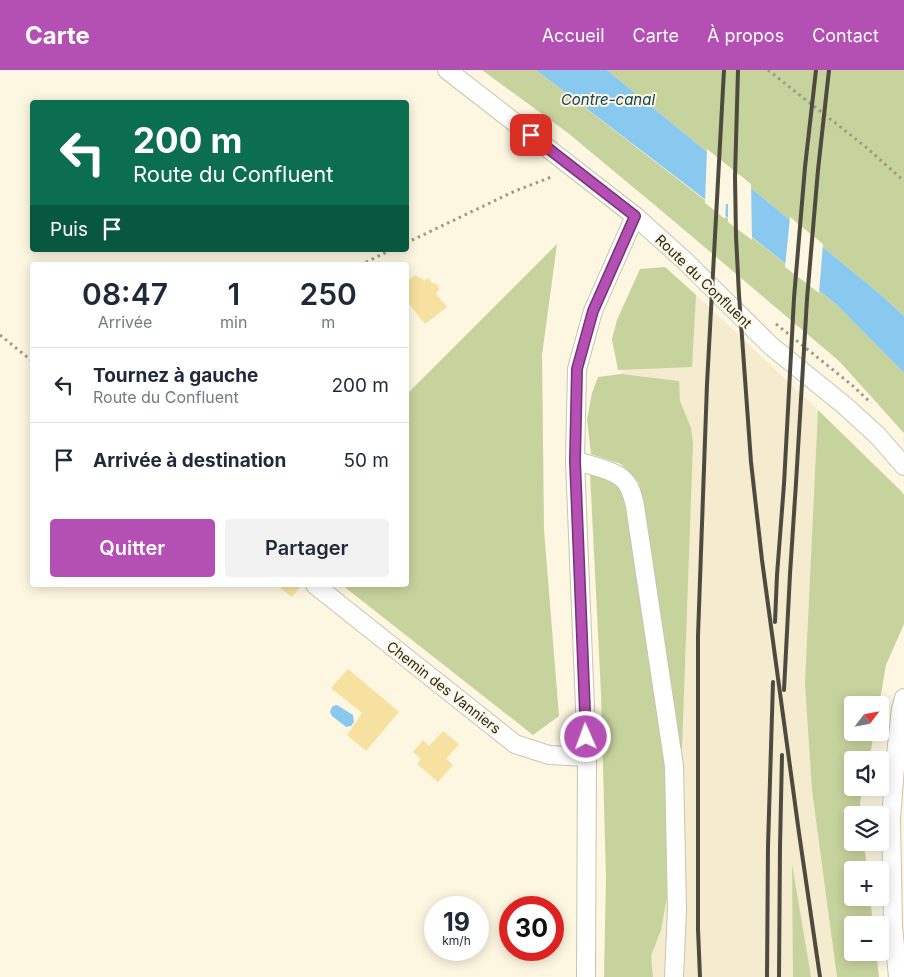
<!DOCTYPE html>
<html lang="fr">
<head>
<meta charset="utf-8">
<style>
  body { margin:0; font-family:Inter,sans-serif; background:#f2f2f3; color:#1f2937; height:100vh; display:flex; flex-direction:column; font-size:19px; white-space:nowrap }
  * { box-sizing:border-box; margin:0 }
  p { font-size:16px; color:#747a83 }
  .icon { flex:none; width:28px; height:28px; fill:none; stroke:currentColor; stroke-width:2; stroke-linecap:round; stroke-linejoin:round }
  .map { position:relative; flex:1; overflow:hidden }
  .drawer { position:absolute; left:30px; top:192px; width:379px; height:325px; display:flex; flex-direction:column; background:#fff; border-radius:5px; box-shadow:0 2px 12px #0003 }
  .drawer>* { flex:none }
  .top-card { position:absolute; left:30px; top:30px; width:379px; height:152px; border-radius:5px; box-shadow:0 2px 12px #0003; background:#0b6e4f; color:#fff; overflow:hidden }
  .needle { width:32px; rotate:58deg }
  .fabs { position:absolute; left:844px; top:626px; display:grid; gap:10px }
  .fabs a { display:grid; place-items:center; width:45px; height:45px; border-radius:5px; background:#fff; box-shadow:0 2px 12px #0003; font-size:25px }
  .speed { position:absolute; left:424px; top:826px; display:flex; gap:10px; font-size:25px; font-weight:700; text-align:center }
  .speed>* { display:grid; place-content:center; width:65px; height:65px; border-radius:50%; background:#fff; box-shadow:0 2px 12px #0003; line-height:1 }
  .speed small { font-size:12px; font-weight:400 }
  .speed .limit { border:8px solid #d22; background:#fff; color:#111 }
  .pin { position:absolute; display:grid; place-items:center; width:42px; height:42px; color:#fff; margin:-21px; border-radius:10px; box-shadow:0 2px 8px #0006 }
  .me { position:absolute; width:55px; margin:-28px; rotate:358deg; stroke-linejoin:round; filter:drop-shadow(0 0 4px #0008) }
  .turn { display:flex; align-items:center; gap:18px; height:105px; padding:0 20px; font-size:22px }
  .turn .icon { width:65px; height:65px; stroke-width:2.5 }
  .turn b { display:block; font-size:35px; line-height:42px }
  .then { display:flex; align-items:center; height:48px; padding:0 20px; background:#0003; gap:10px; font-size:19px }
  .eta { display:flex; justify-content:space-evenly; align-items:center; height:85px; text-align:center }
  .eta b { font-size:30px; font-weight:600; line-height:35px }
  .action { display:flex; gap:10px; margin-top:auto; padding:10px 20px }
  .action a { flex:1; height:58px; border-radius:5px; background:#b44fb3; color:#fff; font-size:20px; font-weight:600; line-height:58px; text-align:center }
  .action a+a { background:#f2f2f3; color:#1f2937 }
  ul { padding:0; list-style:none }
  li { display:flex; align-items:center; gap:15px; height:75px; padding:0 20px; border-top:1px solid #e0e1e3 }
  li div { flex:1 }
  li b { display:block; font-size:19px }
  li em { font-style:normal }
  header { display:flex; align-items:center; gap:30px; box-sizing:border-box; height:70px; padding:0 25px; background:#b44fb3; color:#fff }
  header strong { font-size:24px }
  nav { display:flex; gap:28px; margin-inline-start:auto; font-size:18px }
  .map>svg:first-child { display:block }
</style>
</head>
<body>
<header>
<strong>Carte</strong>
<nav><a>Accueil</a><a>Carte</a><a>À propos</a><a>Contact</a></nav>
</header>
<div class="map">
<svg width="904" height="907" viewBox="0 0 904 907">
  <rect width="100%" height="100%" fill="#fdf6e0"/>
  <path fill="#f5ebce" d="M665,197L696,225L818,340L856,690H852V718L861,745H852V772L864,773L867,800H852V828H870L873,855H852V882L876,883L879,907H625L624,409L637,367L621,304Z"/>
  <g fill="#c7d39d">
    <path d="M482,0H536L697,124L836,234L904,303V363L839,291L669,147L568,63Z"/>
    <path d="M607,0H904V246L880,224Z"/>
    <path d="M557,174L542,285L544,460L559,646L533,665L342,515H406V325Z"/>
    <path d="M665,197L696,225L692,297L618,300L612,269L617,250L640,199Z"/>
    <path d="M621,304L679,311L680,331L691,358L693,373L682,679L675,668L639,413L621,394L591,384L587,350L592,323L598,307Z"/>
    <path d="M818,340L901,421L904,425V554L886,595L879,635H852V662L874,663L869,690H852V718H863L860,733L861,745H852V772L864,773L867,800H852V828H870L873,855H852V882L876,883L879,907H837L812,720L805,614Z"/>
    <path d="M590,403L619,411L627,427L665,688L667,827L661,860L651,886L653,907H604L606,808L601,623Z"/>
    <path d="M792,794L811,907H793Z"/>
  </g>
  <g fill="#89c9f0">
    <path d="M536,0H607L880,224L904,246V303L836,234L697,123Z"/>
    <path d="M337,635L353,645L354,652L351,656L346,657L345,656L332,646L330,642C331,638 333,635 337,635Z"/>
  </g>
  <g fill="#fdf6e0">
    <path d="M707,79L751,114L752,170L728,152V134H726L725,149L705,133Z"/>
    <path d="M790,147L823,174L819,223L785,197Z"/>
  </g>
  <g fill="#f7e1a1">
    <path d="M416,205L419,208L421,207L424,211L428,208L432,213L437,214L439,219L436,224L447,237L425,254L406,230V212Z"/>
    <path d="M277,515H302L292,527Z"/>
    <path d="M348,599L399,642L366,681L347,665L362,643L331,618Z"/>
    <path d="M443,661L459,674L446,689L453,695L438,712L417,694L421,689L413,682L423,670L429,676Z"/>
  </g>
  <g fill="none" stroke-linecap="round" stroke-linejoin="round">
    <defs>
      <g id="minor">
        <path d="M447,0L635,146L685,191L771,276L844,335L878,366L904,396"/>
        <path d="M575,391C588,394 616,401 624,410C631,417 633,427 635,436L674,696L677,840L674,907"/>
        <path d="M315,515L515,674L549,685L587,687"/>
        <path d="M586,907L587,687L575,391L577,299L593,241L635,146"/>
        <path d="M898,907L893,856L891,749L896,684L901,639L904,628"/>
      </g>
    </defs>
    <use href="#minor" stroke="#cac3ae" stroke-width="20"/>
    <g stroke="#9d9889" stroke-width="3" stroke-dasharray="2.5 4" stroke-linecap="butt">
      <path d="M768,0L867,78L904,111"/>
      <path d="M406,173L515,121L554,106"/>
      <path d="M360,195L391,180"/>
      <path d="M776,254L853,316L871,333"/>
      <path d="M0,265L32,291"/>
    </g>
    <use href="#minor" stroke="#fff" stroke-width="18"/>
    <g stroke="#4d4a3f" stroke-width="4">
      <path d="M738,0L735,107L736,166L739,225L751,392L762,490L799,763L820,907"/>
      <path d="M775,552L777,505L784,414L794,228L805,97L816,0"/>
      <path d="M784,620L790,504L796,413L807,229L818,100L829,0"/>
      <path d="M700,907L698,859V566L707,314L724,0"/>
      <path d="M767,907L768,776L773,612"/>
      <path d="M779,907L780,776L782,685"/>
    </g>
  </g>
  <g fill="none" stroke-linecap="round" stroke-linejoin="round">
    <defs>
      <path id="route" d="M531,65L635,146L593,241L577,299L575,391L586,667"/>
    </defs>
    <use href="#route" stroke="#753374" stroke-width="12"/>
    <use href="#route" stroke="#b44fb3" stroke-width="9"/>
  </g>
  <g text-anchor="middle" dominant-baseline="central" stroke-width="4" stroke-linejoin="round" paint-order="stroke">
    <g font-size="14" fill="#27251d" stroke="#fdf6e0">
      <text transform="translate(704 211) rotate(44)">Route du Confluent</text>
      <text transform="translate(444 617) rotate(38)">Chemin des Vanniers</text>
    </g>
    <g font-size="15" font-style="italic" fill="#10435e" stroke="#fdf6e0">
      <text x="608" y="29">Contre-canal</text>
    </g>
  </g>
</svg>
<div class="fabs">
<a><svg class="needle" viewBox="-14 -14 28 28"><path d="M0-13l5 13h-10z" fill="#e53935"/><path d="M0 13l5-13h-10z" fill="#747a83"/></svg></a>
<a><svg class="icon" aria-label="sound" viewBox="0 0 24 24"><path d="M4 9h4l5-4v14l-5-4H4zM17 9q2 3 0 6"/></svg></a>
<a><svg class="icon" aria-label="layers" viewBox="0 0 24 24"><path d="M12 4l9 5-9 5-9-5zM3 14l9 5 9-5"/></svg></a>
<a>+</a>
<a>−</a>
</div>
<div class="speed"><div>19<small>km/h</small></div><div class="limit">30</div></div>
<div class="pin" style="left:531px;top:65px;background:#d93025"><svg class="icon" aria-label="arrive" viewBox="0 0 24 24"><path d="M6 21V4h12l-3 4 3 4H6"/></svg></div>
<svg class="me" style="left:586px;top:667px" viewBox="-20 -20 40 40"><circle r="17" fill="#b44fb3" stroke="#fff" stroke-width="3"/><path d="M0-11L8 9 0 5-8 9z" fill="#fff"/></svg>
<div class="top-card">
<div class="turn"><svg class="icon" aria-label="left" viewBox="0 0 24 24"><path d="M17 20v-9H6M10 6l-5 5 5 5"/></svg><div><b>200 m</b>Route du Confluent</div></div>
<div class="then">Puis<svg class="icon" aria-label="arrive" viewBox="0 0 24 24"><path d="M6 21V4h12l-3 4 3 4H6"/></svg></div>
</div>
<section class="drawer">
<div class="eta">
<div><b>08:47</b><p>Arrivée</p></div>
<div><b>1</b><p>min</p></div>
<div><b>250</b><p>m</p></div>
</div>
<ul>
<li><svg class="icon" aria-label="left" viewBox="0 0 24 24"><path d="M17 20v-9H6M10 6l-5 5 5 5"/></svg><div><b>Tournez à gauche</b><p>Route du Confluent</p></div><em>200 m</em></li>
<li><svg class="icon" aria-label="arrive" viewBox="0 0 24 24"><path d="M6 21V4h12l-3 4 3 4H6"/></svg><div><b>Arrivée à destination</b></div><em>50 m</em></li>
</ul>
<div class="action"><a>Quitter</a><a>Partager</a></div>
</section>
</div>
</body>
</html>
